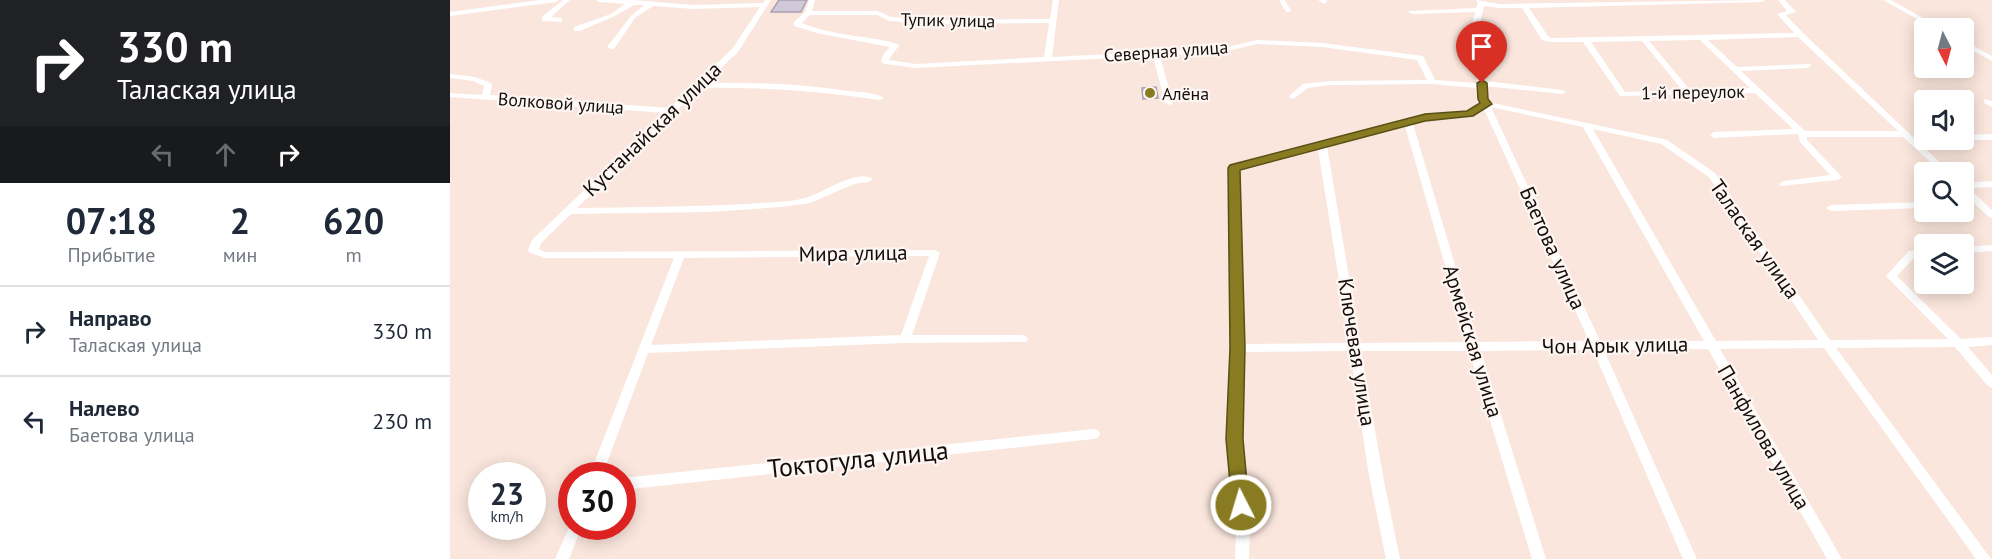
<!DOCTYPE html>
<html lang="ru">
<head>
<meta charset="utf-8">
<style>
  body { margin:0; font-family:"PT Sans",sans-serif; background:#f6f6f7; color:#1f2937; height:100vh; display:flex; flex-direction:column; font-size:22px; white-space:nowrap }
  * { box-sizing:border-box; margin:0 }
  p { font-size:20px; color:#747a83 }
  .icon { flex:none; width:33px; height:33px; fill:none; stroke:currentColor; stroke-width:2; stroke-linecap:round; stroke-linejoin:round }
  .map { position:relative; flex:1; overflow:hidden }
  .sheet { display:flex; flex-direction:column; background:#fff; width:450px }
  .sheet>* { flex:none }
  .top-card { background:#202124; color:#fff; overflow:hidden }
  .needle { width:39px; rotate:174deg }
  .buttons { position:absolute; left:1464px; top:18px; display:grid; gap:12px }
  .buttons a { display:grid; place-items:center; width:60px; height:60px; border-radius:6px; background:#fff; box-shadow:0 3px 15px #0003; font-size:30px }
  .speed { position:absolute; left:18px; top:462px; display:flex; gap:12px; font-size:30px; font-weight:700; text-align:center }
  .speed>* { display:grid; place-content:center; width:78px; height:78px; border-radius:50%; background:#fff; box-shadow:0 3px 15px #0003; line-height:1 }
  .speed small { font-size:15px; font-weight:400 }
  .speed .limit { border:9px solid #d22; background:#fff; color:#111 }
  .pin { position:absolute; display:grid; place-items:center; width:51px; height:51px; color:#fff; margin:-62px -26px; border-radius:50% 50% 50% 0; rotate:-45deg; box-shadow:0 0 6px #0007 }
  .pin .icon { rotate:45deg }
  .me { position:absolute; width:66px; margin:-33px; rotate:355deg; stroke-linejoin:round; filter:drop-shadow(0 0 4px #0008) }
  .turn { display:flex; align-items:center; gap:21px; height:126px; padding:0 18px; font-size:27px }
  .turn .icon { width:78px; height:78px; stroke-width:2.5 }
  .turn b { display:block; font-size:42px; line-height:51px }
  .lanes { display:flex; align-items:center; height:57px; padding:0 18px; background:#0003; justify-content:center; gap:30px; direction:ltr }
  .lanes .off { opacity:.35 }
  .eta { display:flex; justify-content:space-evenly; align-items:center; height:102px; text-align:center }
  .eta b { font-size:36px; font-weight:700; line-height:42px }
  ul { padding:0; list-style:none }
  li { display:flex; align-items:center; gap:18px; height:90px; padding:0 18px; border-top:2px solid #e0e1e3 }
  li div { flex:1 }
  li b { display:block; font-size:22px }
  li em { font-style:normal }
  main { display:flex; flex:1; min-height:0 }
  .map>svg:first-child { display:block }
</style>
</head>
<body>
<main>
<section class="sheet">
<div class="top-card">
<div class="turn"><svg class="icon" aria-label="right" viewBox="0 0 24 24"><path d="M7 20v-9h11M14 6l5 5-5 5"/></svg><div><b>330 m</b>Талаская улица</div></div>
<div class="lanes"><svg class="icon off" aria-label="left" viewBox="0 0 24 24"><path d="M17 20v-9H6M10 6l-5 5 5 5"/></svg><svg class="icon off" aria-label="ahead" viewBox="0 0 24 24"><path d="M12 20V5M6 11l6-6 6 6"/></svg><svg class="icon" aria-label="right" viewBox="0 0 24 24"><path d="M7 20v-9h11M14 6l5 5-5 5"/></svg></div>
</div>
<div class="eta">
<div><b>07:18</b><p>Прибытие</p></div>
<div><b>2</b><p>мин</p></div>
<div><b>620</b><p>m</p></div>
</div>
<ul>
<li><svg class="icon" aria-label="right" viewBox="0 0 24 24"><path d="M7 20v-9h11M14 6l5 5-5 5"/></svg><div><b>Направо</b><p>Талаская улица</p></div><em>330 m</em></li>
<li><svg class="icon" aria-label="left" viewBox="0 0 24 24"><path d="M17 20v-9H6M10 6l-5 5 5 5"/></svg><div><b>Налево</b><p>Баетова улица</p></div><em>230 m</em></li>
</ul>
</section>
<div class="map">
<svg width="1542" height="559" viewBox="0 0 1542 559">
  <rect width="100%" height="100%" fill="#fae6dd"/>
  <g fill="#d1c9da" stroke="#a9a1b1" stroke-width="1.5">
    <path d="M329,0H357L351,12H321Z"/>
    <path d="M706,87L708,98L693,99L692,88Z"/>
  </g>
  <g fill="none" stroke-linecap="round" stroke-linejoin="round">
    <g fill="#fff" fill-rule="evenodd">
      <path d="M90,0H109L106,2L0,16V12Z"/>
      <path d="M113,0H120L101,17L112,18V22L92,21V17Z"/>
      <path d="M146,0H183L243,5L313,3L315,0H321L288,52L255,83C303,82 351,84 398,91C409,92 425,92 434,98L430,100C370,91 310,87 250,88L127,208C183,207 240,207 296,204C315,202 336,203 355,198C372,194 407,168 423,179L418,182L404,184L360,203L331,207L260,212L121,214L91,243L89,249L95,252L485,250L490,253L462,335H572L576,336L578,339L576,342L455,343L198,353L152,476H139L224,258H94L79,252L78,250L82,240L215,113L0,97V93L32,95L34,86L23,81L0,78V74L25,77L41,83L42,85L40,95L220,108L282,49L310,7L243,9L203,6L185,18L164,49H161L157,47L181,16L194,5H184L165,16L130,31H124V27L161,14L175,4L149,2ZM479,256L451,335L201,345L234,258Z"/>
      <path d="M359,0H365L362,11H428L441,17L484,20L600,19L603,0H609L602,57L773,48L807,40L872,43L973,56L985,80L1026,83L1029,60L1021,28L1025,12L962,14L958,12L960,11L1026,8L1028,3L1026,0L1049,4L1315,0L1312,2L1079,8L1098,36L1101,38L1344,33L1327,14L1337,11L1328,0H1335L1346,12L1336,15L1353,33L1500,172H1491L1453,137H1357V140L1392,177L1387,180L1331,186L1329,184L1334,181L1380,175L1350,142L1348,134L1264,138L1260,135L1264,132L1343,129L1305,93L1170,96L1133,42H1100L1092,40L1072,8H1049L1034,6L1029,28L1037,60L1035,81L1112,90L1116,92L1112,94L1034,86L1038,102L1217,140L1265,173L1380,340L1498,339L1436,276L1459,251L1474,249V255L1466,256L1447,276L1511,339L1542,337V345L1518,347L1542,375V388L1538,386L1505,347L1386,348L1541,559H1526L1374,348L1270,349L1392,559H1377L1258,349L1154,350L1247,559H1233L1143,350L1031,351L1096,559H1082L1019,351H911L933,476L950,559H936L919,476L900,351L793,352L791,439L800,527L799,559H785L786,527L779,439L781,348L779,168L781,166L958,119L975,115L1018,112L1031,104L1026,88L982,84L880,85L858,88L843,99L839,97L840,95L853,84L880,81L977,80L967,60L872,47L807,44L773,52L710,56L723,103L719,105L715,103L703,56L466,68L435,64L431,62L433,55L440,47L371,34L344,26V22L355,12ZM360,15H427L439,21L484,24L599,23L594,57L466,64L439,60L441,56L449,46L448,44C416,35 382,36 352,23ZM1348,37L1448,131H1355L1291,71L1357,68L1361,66L1360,64L1287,67L1258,40ZM1250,40L1300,88L1240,90L1199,41ZM1192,41L1232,90L1175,92L1141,42ZM1041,107L1133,127L1254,341H1150ZM1034,109L1139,341L1028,342L963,124C986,118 1013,122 1034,109ZM955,126L1017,342L910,343L877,146ZM1143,129L1211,144L1259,177L1368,340L1266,341ZM868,149L899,343L793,344L789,170Z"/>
      <path d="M829,0H835L841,11L840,12H836Z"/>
      <path d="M868,0H876L877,2L874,4Z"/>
      <path d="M1433,0H1441L1491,28H1483Z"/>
      <path d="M1514,41L1542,56V61L1514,46Z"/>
      <path d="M1534,99L1542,101V107L1534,103Z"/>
      <path d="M1542,134V140H1511H1514V135Z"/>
      <path d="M1542,181V187L1519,188L1542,210V218L1539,217L1514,194V183Z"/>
      <path d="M1474,202V208L1381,211L1376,208L1381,205Z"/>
      <path d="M1542,245V251L1514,253V247Z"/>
      <path d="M644,429L648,430L650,434L648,438L644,439L172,490V478Z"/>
      <path d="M122,521V526H132L119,559H105Z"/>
    </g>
  </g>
  <path fill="#887b21" stroke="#585015" stroke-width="1.5" d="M1032,80L1037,83L1038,99L1042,104L1023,116L975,121L790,170L795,348L793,439L799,505L797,510L791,513L784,510L782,505L776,439L780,348L778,168L780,165L975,114L1017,111L1030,103L1028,99L1027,83Z"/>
  <circle fill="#887b21" stroke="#fef6f3" stroke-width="2" cx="700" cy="93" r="6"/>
  <g text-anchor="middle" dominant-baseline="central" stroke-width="4.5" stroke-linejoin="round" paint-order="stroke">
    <g font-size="18" fill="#140e0b" stroke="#fef6f3">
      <text transform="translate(498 20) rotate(1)">Тупик улица</text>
      <text transform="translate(716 51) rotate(-4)">Северная улица</text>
      <text transform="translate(1243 92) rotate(-1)">1-й переулок</text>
      <text transform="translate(111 103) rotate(4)">Волковой улица</text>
    </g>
    <g font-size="18" fill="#140e0b" stroke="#fef6f3" text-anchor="start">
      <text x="712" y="93">Алёна</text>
    </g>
    <g font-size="21" fill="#140e0b" stroke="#fef6f3">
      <text transform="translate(202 129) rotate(-44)">Кустанайская улица</text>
      <text transform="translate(1305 239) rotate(55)">Талаская улица</text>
      <text transform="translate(1103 248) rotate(66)">Баетова улица</text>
      <text transform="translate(403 253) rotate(-1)">Мира улица</text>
      <text transform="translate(1023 341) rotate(73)">Армейская улица</text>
      <text transform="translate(1165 345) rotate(-1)">Чон Арык улица</text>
      <text transform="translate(907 352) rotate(81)">Ключевая улица</text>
      <text transform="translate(1314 437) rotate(60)">Панфилова улица</text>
    </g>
    <g font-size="26" fill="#140e0b" stroke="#fef6f3">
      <text transform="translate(408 459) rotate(-6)">Токтогула улица</text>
    </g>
  </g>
</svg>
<div class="buttons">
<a><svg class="needle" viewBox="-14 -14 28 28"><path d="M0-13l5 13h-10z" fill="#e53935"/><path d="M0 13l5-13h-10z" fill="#747a83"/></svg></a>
<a><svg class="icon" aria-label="sound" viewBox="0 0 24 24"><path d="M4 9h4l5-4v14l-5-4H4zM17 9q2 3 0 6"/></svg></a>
<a><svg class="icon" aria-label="search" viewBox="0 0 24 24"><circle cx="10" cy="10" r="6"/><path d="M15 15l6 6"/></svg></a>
<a><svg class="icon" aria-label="layers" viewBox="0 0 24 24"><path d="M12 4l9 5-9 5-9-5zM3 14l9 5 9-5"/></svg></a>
</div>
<div class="speed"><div>23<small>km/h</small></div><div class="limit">30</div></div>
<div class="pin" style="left:1032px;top:83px;background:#d93025"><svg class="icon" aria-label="arrive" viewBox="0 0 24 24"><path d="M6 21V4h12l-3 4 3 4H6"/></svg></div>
<svg class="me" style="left:791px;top:505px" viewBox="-20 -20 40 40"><circle r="17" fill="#887b21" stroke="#fff" stroke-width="3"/><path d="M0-11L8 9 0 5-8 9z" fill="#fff"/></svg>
</div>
</main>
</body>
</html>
